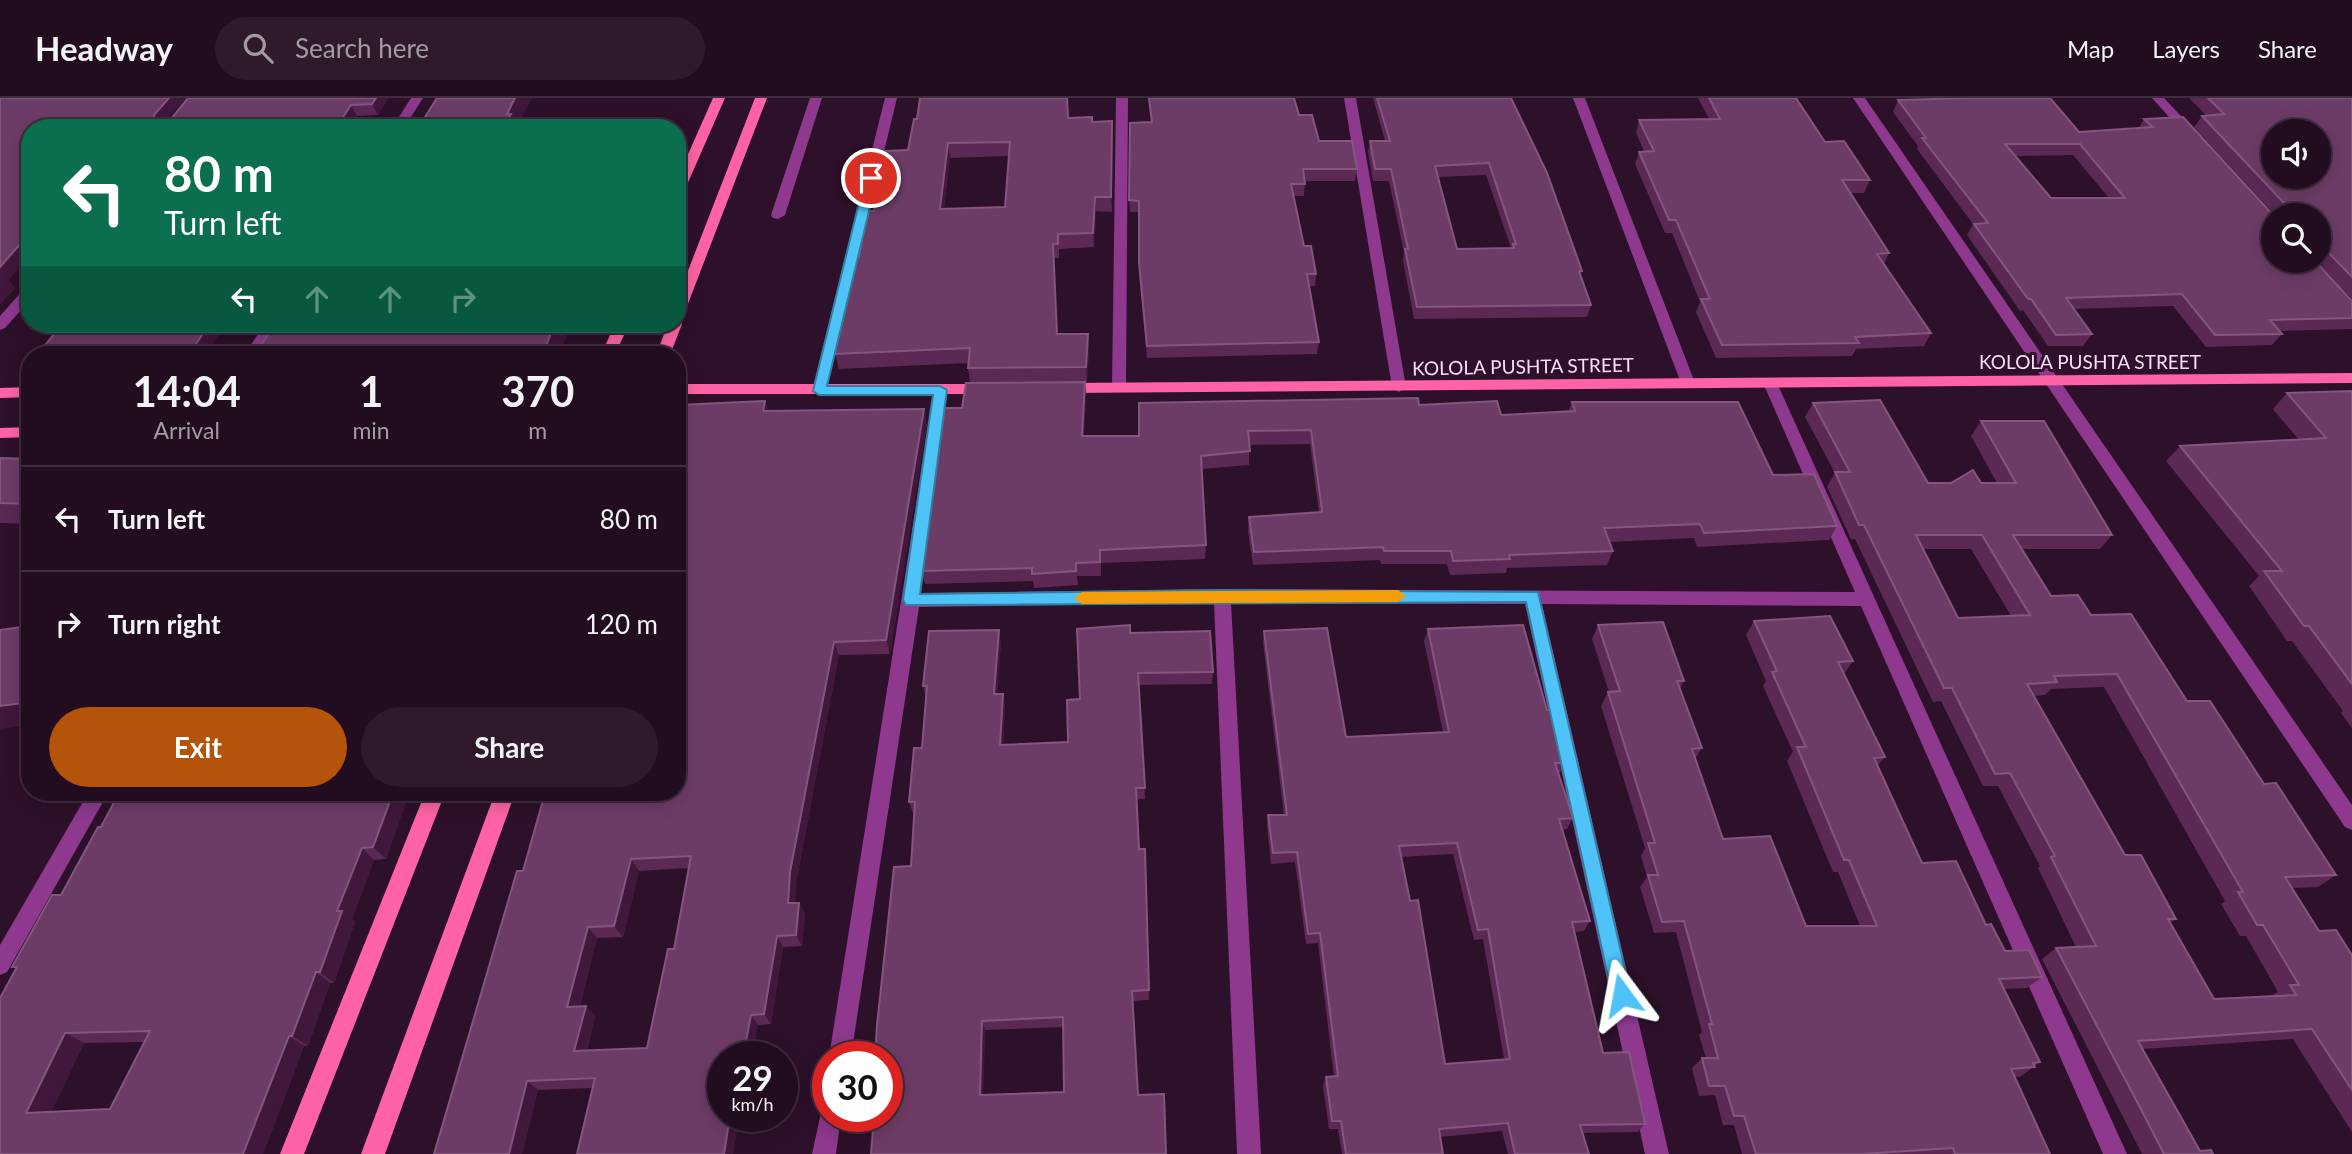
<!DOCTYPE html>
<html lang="en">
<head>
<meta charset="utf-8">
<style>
  body { margin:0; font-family:Lato,sans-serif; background:#2e1a2c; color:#f1f3f6; height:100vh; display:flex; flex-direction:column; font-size:26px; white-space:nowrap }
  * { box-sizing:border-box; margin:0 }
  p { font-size:23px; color:#a29ba4 }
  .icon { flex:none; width:38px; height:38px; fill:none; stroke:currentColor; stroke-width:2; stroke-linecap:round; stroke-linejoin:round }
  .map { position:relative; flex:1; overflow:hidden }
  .side { position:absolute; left:21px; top:248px; width:665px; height:455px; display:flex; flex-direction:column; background:#220c1f; border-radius:28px; box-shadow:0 4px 18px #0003,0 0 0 2px #3f2c3d }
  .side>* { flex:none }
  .top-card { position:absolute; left:21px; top:21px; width:665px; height:214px; border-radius:28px; box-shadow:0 4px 18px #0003,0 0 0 2px #3f2c3d; background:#0b6e4f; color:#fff; overflow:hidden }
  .controls { position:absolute; left:2261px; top:21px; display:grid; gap:14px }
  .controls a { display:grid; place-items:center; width:70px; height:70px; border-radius:50%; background:#220c1f; box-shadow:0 4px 18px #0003,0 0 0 2px #3f2c3d; font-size:35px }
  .speed { position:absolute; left:707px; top:943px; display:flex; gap:14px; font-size:35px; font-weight:700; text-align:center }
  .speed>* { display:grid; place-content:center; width:91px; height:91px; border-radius:50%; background:#220c1f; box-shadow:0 4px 18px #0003,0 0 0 2px #3f2c3d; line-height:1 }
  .speed small { font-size:18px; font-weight:400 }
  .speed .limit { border:10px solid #d22; background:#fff; color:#111 }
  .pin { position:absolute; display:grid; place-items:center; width:60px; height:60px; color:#fff; margin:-30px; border:4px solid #fff; border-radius:50%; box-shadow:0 2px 7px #0007 }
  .me { position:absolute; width:77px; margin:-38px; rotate:347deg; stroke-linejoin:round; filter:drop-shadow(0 0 5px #0008) }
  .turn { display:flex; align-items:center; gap:24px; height:147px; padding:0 28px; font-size:32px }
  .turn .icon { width:91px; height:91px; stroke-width:2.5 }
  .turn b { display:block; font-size:49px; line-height:60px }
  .lanes { display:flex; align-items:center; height:66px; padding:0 28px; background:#0003; justify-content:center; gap:35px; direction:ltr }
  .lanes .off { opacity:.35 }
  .eta { display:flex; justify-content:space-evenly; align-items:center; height:119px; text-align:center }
  .eta b { font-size:42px; font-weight:700; line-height:49px }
  .action { display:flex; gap:14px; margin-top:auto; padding:14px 28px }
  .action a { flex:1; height:80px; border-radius:42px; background:#b45309; color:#fff; font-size:28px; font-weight:700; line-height:80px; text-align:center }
  .action a+a { background:#2e1a2c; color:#f1f3f6 }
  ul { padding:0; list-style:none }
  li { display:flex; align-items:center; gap:21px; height:105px; padding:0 28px; border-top:2px solid #3f2c3d }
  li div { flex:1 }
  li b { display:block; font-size:26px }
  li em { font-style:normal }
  header { display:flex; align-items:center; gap:42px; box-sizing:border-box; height:98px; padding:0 35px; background:#220c1f; border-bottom:2px solid #3f2c3d }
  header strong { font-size:33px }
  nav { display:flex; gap:38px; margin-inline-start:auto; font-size:24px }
  .search { width:490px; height:63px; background:#2e1a2c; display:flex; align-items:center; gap:18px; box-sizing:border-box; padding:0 24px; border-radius:38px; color:#a29ba4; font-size:26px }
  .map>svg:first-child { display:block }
</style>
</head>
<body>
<header>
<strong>Headway</strong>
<div class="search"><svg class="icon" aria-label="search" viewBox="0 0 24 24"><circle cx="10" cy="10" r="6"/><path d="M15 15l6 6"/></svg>Search here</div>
<nav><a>Map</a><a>Layers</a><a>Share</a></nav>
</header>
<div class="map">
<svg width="2352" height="1056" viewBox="0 0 2352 1056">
  <rect width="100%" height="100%" fill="#2d1029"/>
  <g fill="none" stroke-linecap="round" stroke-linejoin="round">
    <g fill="#8e398e" fill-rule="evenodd">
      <path d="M411,0H423L404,30H392Z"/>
      <path d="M810,0H822L785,117L778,121L773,120L771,117Z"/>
      <path d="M885,0H897L826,293L819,298L812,293Z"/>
      <path d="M1116,0H1128L1126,289L1119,294L1112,289Z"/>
      <path d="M1344,0H1356L1406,289L1399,294L1392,289Z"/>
      <path d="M1573,0H1585L1695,285L1693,289L1688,290L1681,285Z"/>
      <path d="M1853,0H1865L2352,707V732L2345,729Z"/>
      <path d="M2152,0H2164L2195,33V39H2187Z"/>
      <path d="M30,189V202L5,230L0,232V218L25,190Z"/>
      <path d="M265,226H279L258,257H244Z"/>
      <path d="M1770,280L1777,285L2127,1056H2103L1861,508L1542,506L1669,1056H1645L1525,506L1231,505L1261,1056H1237L1214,505L919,509L851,959H829L935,288H945L947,292L921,495L1222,491L1855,494L1763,285Z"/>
      <path d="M88,695H108L7,874L0,877V847Z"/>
      <path d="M828,1008V1018H841L836,1056H812L822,1010Z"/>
    </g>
    <g fill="#ff63a5" fill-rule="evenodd">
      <path d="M713,0H725L683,96L677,100V81Z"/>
      <path d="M755,0H767L681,224L682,226L670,257H656L668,226H677V201Z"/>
      <path d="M615,226H629L615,257H601Z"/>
      <path d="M2352,275V285L1064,295L1057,290L1064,285Z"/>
      <path d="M677,286H987L994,291L987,296H677Z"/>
      <path d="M30,289V299L0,300V290Z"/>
      <path d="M30,329V339L0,340V330Z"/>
      <path d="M425,695H445L304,1056H280Z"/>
      <path d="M495,695H515L385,1056H361Z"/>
    </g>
  </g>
  <g fill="#5b2954" fill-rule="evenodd">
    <path d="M0,0L167,21H171L188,0H388L378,17L357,18L350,30H30V157L8,182L15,190L0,206Z"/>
    <path d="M920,0H1068V20L1092,24L1112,23V114L1096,113L1094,149L1059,151V160H1054L1057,236H1088L1089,251L1087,283L970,284L968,270V265L839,271L835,256L844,215L859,159L874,113L908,52L917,21ZM1009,58L1005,109L944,111L950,60Z"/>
    <path d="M1148,0H1294L1299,17L1319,43L1357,71L1355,83H1305L1304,98H1293L1304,148L1316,176L1315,188H1309L1319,244L1317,256L1147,260L1139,176V114H1130L1129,102L1151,24Z"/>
    <path d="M1373,0H1511L1582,173L1580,178L1591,207L1587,219L1414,221L1403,163L1404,154L1389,83H1373L1368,54L1370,43H1385ZM1486,77L1511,150L1457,151L1438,79Z"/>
    <path d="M1698,0H1796L1825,44L1870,82L1864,95H1850L1889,155L1884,166L1931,235L1924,248L1856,251L1852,258L1716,260L1696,214L1700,204L1672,135H1665L1635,66L1639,54L1644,53L1636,35L1639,22L1709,21Z"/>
    <path d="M1956,0H2050L2079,34L2139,30L2144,21L2352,203V231L2280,233L2282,236L2272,247L2206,249L2173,208L2074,211L2092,236L2083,248H2048L2023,212L2020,213L1967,137L1973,126L1917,51L1918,48L1893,14L1898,2ZM2073,57L2109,100H2051L2015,58Z"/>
    <path d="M2189,0H2352V201L2316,163H2319V117H2275L2194,29L2202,18L2206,17Z"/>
    <path d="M209,226L218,237L205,257H41L39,255Z"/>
    <path d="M275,226H571L558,257H265L260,249Z"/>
    <path d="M1085,284L1086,298L1084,338H1139L1419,307L1501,317L1568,314L1572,304L1773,377L1837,428L1829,442L1697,449L1694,440L1609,444L1613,453L1607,467L1507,470L1506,475L1450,477L1447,466H1381L1380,462L1253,467L1248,433L1249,419L1319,415L1310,346L1249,347V367L1202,371L1206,447L1205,461L1101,465V478H1077L1078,487L1034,490L1033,483L925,486L921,473L962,310Z"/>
    <path d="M2352,293V630L2341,615L2343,613L2292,543H2287L2249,488L2259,478L2166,363L2180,348L2299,342L2273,311L2287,295Z"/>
    <path d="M1813,305L1928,385H1997L1971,338L1981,323L2112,437L2100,451H2022L2051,498L2091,517L2187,603L2264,686L2336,777L2318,789L2292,790L2319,833L2352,857V1034L2293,941L2143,951L2200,1053L2213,1056H2142L2042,861L2056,850L2076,849L2038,770L2040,768L1998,688H1983L1941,603L1933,604L1855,441H1851L1827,389L1835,375L1805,319ZM1923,451H1971L2011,518L1958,520ZM2104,589L2225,803L2221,806L2240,838H2246L2278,894L2272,897L2214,901L2170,825L2176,821L2125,757L2034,598L2045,597L2051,591Z"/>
    <path d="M769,313L927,325L890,556L839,557L796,785L795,805H799L805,816L802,848L783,849L771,926L758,927L723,959V1018H739L733,1056L593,990L538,992L522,1056H434L523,773L677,695ZM689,770L674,851L647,950L587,952L595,918L580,908L597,840L623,839L639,773Z"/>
    <path d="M0,360L30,361V426L0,425Z"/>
    <path d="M1754,523L1853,563L1844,576L1885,659L1877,668L1922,765L1986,827L2005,853L2042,879L2027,890L2004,891L2040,964L2020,979H2015L2050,1056H1742L1734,1027H1723L1715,997L1699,998L1692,970L1702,960H1706L1699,937L1702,934L1676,834L1654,835L1640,789L1647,779L1641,758L1645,750L1601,608L1608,594H1609L1592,541L1598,527L1684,583L1680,591L1702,650L1695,661L1723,741L1806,828H1860L1838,774H1833L1787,663L1793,654L1763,588L1766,583L1746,537Z"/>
    <path d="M1428,531L1547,612L1565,665L1559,676L1573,720L1567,731L1562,732L1590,823L1584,833L1575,834L1603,955L1645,1026L1638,1034L1583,1035L1589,1056H1508L1502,1033L1440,1039L1443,1056H1342L1338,1031H1329L1323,988L1326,979H1334L1318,845L1306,846L1295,764L1271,766L1267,728L1268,717H1284L1263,545L1264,533L1346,639L1443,634L1424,543ZM1453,756L1474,842L1483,841L1504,961L1445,966L1410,803L1401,759Z"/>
    <path d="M1130,535L1213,574L1212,586L1139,587L1145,701H1136L1139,751H1145L1149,902L1132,903L1138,997L871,1056L911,768L914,715H913L909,704L922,650L926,600L923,588L1001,544L997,596L1005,608L1003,647L1068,644L1080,601ZM1063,929L1064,994L983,997L985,932Z"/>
    <path d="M409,695L386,761L374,762L352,821L355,824L334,885H330L308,948H304L263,1056H0L16,871L12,869L61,797ZM144,944L110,1011L51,1014L84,945Z"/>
  </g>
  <g fill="#41173b">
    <path d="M169,0H186L161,28L154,21V17Z"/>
    <path d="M376,0H388L378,17L372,6Z"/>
    <path d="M515,0H532L517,28L518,30H503L507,16Z"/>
    <path d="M351,7L357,18L350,30H336Z"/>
    <path d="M1112,23L1113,37L1112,114L1111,99Z"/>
    <path d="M948,45L950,60L942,125L940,111Z"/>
    <path d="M1095,99L1096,113L1094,149L1093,135Z"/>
    <path d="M30,135V157L8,182L15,190L0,206V169Z"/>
    <path d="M209,226L218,237L205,257H189Z"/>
    <path d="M555,226H571L558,257H542Z"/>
    <path d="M1088,236L1089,251L1087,283L1086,269Z"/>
    <path d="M1085,284L1086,298L1083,352L1082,338Z"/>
    <path d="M765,303L770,317L763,313Z"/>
    <path d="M924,311L927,325L890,556L886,542Z"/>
    <path d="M999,532L1001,544L997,608L994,596Z"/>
    <path d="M834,544L839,557L796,785L794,817L788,805L790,774Z"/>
    <path d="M1003,596L1005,608L1003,659L1000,647Z"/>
    <path d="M30,604V627L0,631V608Z"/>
    <path d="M393,695H409L386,761L373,749Z"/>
    <path d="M362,750L374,762L352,821L355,824L334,885L320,874L337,813Z"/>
    <path d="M631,761L639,773L623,839L614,828Z"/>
    <path d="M799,805L805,816L802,848L796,837Z"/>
    <path d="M588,829L597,840L577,919L567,909Z"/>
    <path d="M777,838L783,849L771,926L764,916Z"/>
    <path d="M316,874L330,885L308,948L292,938Z"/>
    <path d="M586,908L595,918L584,962L574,953Z"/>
    <path d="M751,917L758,927L752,959H743Z"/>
    <path d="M982,923L985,932L983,1005L980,997Z"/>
    <path d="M65,935L84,945L46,1024L26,1015Z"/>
    <path d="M289,938L304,948L263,1056H243Z"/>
    <path d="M527,983L538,992L522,1056H509Z"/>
    <path d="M730,1018H739L733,1056H724Z"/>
  </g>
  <g fill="#6d3c66" stroke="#84557e" stroke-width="2" fill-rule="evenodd">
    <path d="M0,0H169L154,17V21H171L188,0H376L372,6L351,7L336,30H30V135L0,169Z"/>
    <path d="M437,0H515L507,16H511L503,30H418Z"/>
    <path d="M920,0H1067L1068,20L1092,19V24L1112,23L1111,99H1095L1093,135L1058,136V146H1053L1057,236H1088L1086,269L968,270L970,250L835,256L841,215H844L854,160L859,159L866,113H874L885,53L908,52L914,21H917ZM1010,44L1005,109L940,111L948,45Z"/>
    <path d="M1149,0H1294L1299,17H1312L1319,43H1352L1357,71H1303L1305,86H1291L1304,148H1311L1316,176H1307L1319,244L1147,248L1139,164V103L1129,102L1130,25L1152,24Z"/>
    <path d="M1377,0H1511L1547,75L1582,173H1579L1591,207L1417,209L1405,151H1408L1391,71H1375L1370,43H1390ZM1489,65L1516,146H1513L1514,150L1457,151L1435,68Z"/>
    <path d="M1709,0H1796L1825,44L1844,43L1870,82H1842L1889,155L1877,156L1931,235L1855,239L1859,245L1722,247L1701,201H1710L1676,122H1669L1639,54L1654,53L1639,22L1720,21Z"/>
    <path d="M1971,0H2050L2079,34L2153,29L2144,21L2183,19L2273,117V163H2315L2352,203V220L2270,222L2282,236L2215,237L2182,196L2066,200L2092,236L2056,237L2031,201H2028L1974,126L1988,125L1922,40H1926L1898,2ZM2005,46H2080L2125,100H2051Z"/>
    <path d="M2208,0H2352V179L2324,150H2319V117H2285L2284,105L2202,18L2224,16ZM2273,33H2319V79H2273Z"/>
    <path d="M62,226H186L185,227L209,226L189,257H117L120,254L39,255Z"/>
    <path d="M275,226H555L542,257H407L412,247L260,249Z"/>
    <path d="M1085,284L1082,338H1139V305L1418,300L1419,307L1497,303L1501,317L1575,313L1572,304H1738L1773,377L1814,376L1837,428L1704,435L1700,426L1604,430L1613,453L1509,457L1510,461L1453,463L1451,453H1384L1383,449L1254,454L1249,419L1322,414V412L1311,332L1248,333L1250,353L1201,358L1206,447L1100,452V464L1076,465V473L1032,476V470L921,473L943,310H962L966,285Z"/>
    <path d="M2352,293V586L2309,528H2304L2264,473H2282L2180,348L2326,340L2287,295Z"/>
    <path d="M1880,302L1928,385H1951L1973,372L1981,385H2016L1981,323H2044L2112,437H2013L2051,498L2078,497L2091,517L2131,516L2187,603H2210L2264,686L2276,685L2336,777L2285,779L2319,833L2336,832L2352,857V992L2312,931L2138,943L2200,1053L2211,1052L2213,1056H2164L2145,1019L2056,850L2096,848L2051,759L2055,758L2010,675L1995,676L1952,590H1944L1864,427H1859L1835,374H1850L1813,305ZM1916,437H1982L2030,517L1958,520ZM2117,576L2243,794H2238L2257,827H2263L2299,887H2290L2296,897L2214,901L2168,821H2176L2141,757H2125L2027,586L2057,584L2054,578Z"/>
    <path d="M765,303L763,313L924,311L886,542L834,544L790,774L788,805H799L796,837L777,838L764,916L751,917L743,959H723V1018H730L724,1056H577L595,980L527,983L509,1056H434L517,773H523L545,695H677V313L679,307ZM691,758L674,851H668L647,950L574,953L586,908L567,909L588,829L614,828L631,761Z"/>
    <path d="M0,360L30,361V406L0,405Z"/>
    <path d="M1830,518L1853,563L1838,564L1885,659L1874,660L1922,765L1956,763L1986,827L1991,826L2005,853L2029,852L2042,879L1999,881L2040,964L2033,965L2035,969L2011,971L2050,1056H1955L1953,1050L1862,1056H1756L1744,1018H1734L1725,988H1709L1702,960H1718L1709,926H1712L1684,823L1662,824L1648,777H1658L1648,745H1655L1608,594L1620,593L1598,527L1663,524L1684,583H1677L1702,650L1692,651L1723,741L1770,738L1806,828H1877L1849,762H1844L1797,649H1806L1772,574L1777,573L1754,523Z"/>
    <path d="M1130,527V535L1210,533L1213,574L1138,575L1145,690H1136L1139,751H1145L1149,892L1132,893L1138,997L1164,996L1166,1056H871L874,1018H887V959H875L877,927L894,769L911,768L915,704H909L914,650H922L927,588H923L929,533L999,532L994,596H1003L1000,647L1068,644L1067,602L1080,601L1077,531ZM1063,919L1064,994L980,997L982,923Z"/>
    <path d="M1523,527L1547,612H1553L1565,665H1555L1573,720L1559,721L1590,823L1572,824L1603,955L1629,954L1645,1026L1580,1027L1589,1056H1515L1508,1025L1439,1031L1443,1056H1346L1341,1023H1332L1326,979L1338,978L1320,835L1308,836L1297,754L1273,755L1268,717H1287L1264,533L1327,530L1346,639L1449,634L1428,531ZM1457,745L1478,832L1488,831L1510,961L1445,966L1418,802L1410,803L1399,748Z"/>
    <path d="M30,528V604L0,608V532Z"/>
    <path d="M119,695H393L373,749L362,750L337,813H342L320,874H316L292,938H289L243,1056H0V900L17,869H12L52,797H61L98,729H101ZM150,933L110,1011L26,1015L65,935Z"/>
  </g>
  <path fill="#4fc3f7" stroke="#337fa1" stroke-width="2" d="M871,76L877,80L827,288H940L947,292L920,496L1222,492L1538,494L1631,897L1629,903L1622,906L1615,903L1612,897L1526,504L906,507L903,502L933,297H819L813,293L865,80Z"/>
  <path fill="#f59e0b" d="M1398,492L1406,498L1398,504L1082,506L1074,500L1082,494Z"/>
  <g text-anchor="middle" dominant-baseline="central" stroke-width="6" stroke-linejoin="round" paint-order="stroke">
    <g font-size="19" fill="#ffdcfd" stroke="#2d1029">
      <text x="2090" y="263">KOLOLA PUSHTA STREET</text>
      <text transform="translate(1523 268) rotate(-1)">KOLOLA PUSHTA STREET</text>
    </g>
  </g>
</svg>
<div class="controls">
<a><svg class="icon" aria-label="sound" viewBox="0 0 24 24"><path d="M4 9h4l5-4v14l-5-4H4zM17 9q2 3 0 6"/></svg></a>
<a><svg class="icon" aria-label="search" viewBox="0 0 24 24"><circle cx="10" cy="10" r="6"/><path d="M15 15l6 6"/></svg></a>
</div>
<div class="speed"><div>29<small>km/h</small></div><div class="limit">30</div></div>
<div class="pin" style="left:871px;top:80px;background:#d93025"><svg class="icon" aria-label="arrive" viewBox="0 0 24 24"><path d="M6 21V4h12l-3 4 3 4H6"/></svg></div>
<svg class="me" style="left:1622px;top:897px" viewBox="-20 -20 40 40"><path d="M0-17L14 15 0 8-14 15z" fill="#4fc3f7" stroke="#fff" stroke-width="4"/></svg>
<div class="top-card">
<div class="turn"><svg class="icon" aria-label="left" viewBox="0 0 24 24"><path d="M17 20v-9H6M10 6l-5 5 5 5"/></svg><div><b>80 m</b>Turn left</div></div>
<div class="lanes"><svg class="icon" aria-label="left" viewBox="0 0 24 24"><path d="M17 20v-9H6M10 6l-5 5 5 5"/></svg><svg class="icon off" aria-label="ahead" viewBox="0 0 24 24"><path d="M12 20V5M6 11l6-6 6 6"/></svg><svg class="icon off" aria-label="ahead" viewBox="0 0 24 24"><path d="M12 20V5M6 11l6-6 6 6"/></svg><svg class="icon off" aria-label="right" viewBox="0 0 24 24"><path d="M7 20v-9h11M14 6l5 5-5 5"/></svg></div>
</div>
<section class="side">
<div class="eta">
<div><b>14:04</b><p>Arrival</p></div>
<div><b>1</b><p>min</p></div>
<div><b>370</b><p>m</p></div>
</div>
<ul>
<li><svg class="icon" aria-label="left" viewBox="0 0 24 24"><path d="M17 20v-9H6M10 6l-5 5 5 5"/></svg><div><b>Turn left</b></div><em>80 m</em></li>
<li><svg class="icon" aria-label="right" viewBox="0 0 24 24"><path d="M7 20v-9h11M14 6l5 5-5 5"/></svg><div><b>Turn right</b></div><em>120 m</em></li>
</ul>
<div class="action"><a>Exit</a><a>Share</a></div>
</section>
</div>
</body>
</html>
